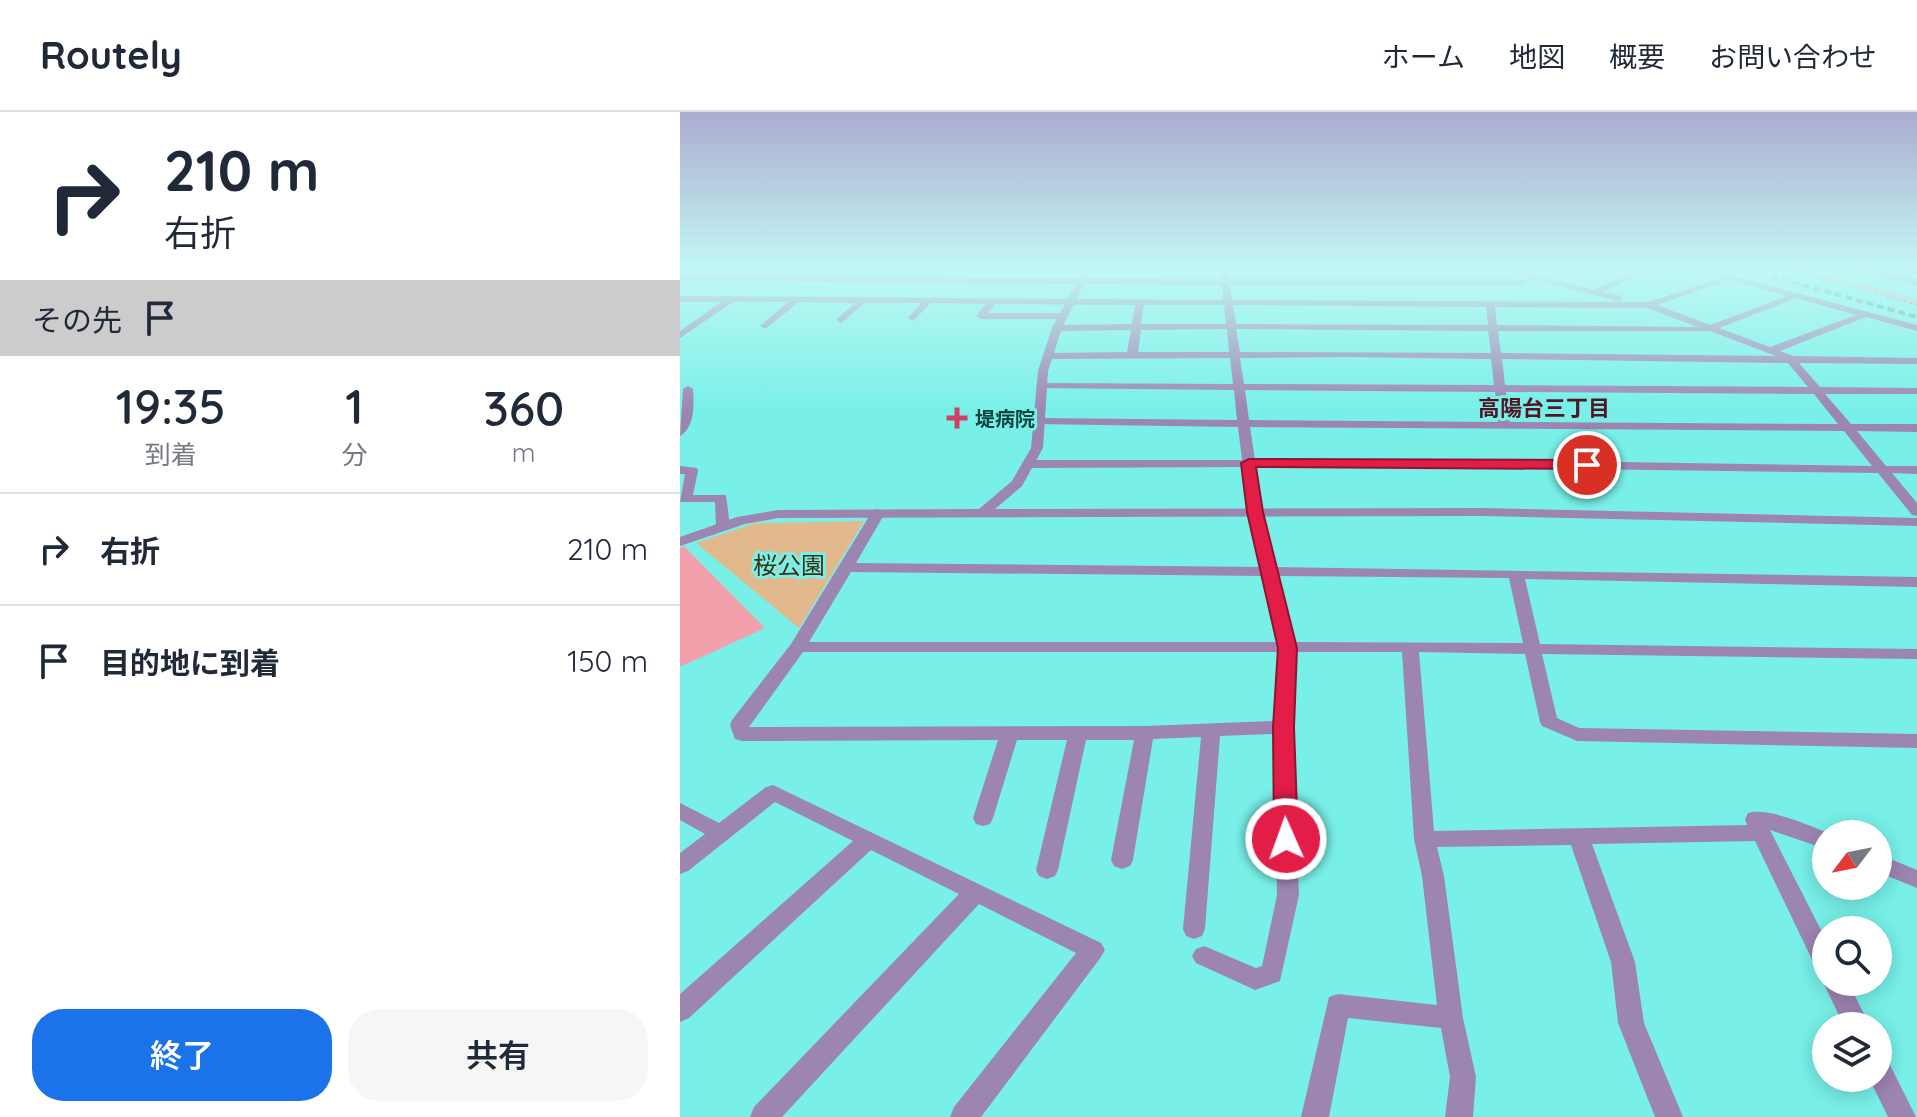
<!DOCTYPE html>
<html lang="ja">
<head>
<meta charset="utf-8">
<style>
  body { margin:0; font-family:Quicksand,"Noto Sans JP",sans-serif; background:#f6f6f7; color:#1f2937; height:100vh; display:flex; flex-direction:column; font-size:30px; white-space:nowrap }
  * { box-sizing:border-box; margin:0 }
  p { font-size:26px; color:#747a83 }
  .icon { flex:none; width:44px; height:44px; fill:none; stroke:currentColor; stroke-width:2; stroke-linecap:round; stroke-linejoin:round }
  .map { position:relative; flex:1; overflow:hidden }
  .sheet { display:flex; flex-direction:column; background:#fff; width:680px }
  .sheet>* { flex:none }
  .top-card { background:#fff; color:#1f2937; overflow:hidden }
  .needle { width:52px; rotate:238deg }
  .buttons { position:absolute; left:1132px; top:708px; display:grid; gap:16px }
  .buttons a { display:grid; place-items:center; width:80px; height:80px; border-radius:50%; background:#fff; box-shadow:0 4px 20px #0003; font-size:40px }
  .pin { position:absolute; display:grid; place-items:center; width:68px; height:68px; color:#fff; margin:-34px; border:4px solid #fff; border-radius:50%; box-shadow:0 2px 8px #0007 }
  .me { position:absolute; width:88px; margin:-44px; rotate:358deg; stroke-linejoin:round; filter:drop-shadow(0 0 6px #0008) }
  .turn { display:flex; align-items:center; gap:28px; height:168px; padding:0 32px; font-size:36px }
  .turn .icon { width:104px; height:104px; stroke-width:2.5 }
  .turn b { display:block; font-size:56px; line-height:68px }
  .then { display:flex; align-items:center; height:76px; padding:0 32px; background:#0003; gap:16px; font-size:30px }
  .eta { display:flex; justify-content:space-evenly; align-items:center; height:136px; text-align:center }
  .eta b { font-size:48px; font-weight:600; line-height:56px }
  .cta { display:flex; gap:16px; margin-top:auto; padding:16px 32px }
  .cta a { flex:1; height:92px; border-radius:32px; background:#1a73e8; color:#fff; font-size:32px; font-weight:600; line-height:92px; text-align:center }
  .cta a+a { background:#f6f6f7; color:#1f2937 }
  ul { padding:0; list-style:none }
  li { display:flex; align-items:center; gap:24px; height:112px; padding:0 32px; border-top:2px solid #e0e1e3 }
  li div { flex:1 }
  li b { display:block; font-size:30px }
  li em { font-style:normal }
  header { display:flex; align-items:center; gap:48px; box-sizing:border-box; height:112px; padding:0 40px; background:#fff; border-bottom:2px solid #e0e1e3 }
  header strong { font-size:38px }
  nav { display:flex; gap:44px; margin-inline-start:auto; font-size:28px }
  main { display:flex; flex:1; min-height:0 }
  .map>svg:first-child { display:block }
</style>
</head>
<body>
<header>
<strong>Routely</strong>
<nav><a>ホーム</a><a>地図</a><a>概要</a><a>お問い合わせ</a></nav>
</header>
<main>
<section class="sheet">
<div class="top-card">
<div class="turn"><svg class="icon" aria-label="right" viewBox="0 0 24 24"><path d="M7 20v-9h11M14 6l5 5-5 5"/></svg><div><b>210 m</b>右折</div></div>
<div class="then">その先<svg class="icon" aria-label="arrive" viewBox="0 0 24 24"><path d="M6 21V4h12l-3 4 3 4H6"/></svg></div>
</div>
<div class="eta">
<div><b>19:35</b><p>到着</p></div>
<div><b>1</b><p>分</p></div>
<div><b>360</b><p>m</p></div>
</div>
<ul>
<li><svg class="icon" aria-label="right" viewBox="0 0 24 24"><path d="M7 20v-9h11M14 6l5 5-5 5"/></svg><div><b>右折</b></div><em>210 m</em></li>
<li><svg class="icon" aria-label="arrive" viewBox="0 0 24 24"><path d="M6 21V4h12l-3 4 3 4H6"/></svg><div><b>目的地に到着</b></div><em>150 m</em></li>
</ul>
<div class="cta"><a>終了</a><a>共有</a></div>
</section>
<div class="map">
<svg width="1237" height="1005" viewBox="0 0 1237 1005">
  <rect width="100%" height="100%" fill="#78f0e8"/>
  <path fill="#e2b98c" d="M184,409L119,516L16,431L76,411Z"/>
  <path fill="#f3a0ad" d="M4,434L85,516L0,555V436Z"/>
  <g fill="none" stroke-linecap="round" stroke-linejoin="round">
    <path stroke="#f3a0ad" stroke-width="4" d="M1119,158L1237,190"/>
    <path stroke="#4ba7a1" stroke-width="2" stroke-dasharray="2 4" stroke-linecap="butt" d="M1108,158L1237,193"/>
    <g fill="#9d85b2" fill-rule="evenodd">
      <path d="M540,158H548L549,167H843L847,170L843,173H550L552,188L968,190L1041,166L1017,158H1030L1237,213V219L1186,205L1100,239L1114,244L1237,246V252L1119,251L1140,275L1237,276V282H1145L1171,312H1237V320L1177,319L1206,354H1237V362L1212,361L1237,391V404L1232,403L1198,361L740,355H576L582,400L595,455L1237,465V475L845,467L860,532L1237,537V547L862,542L877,606L899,616L1237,622V636L897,629L862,614L860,610L845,542L739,540L754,719L1067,713L1065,707L1068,701C1089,695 1130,714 1151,722H1146V737L1090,718L1146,828V863L1138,860L1075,729L912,732L955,850L964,911L1003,1005H975L938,911L931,850L891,733L757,735L764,764L783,906L796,965L793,1005H765L770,965L761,916L668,906L649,1005H621L649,885L658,882L757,893L742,764L734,727L722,540H615L612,615L619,783L600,869L575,878L516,851L512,844L516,837L524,834L576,856L582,854L597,783L594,622L540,624L525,817L522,824L514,827L506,824L503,817L521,625L473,627L453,748L450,754L442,757L434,754L431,748L454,628H406L378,758L375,764L367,767L359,764L356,758L387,628H337L313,706L310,712L303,714L296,712L293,706L318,628L62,629L55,627L50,613L52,608L111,532L193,398L198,397L205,401L176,451L580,455L568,400L563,355L350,356L344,352L350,348H562L558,315L354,312L352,310L358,306L557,308L554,278L357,276L356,274L361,271L553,272L550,246L368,247L363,244L368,241L447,240L451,218L377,219L372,216L377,213L452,212L455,193L315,192L308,201H382L387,204L382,207H301L296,204L306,192L251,191L233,209L228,206L241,191H185L161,211L156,208L175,191L119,190L85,217L80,214L82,212L108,190H53L0,226V219L41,190H0V184L543,188L542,173L0,169V163L541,167ZM1050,168L1107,184L1030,213L977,193ZM1116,186L1176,203L1090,235L1039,216ZM464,193H544L546,212H461ZM553,193L806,195L808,213L556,212ZM815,195L967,196L1018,215L817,213ZM547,217L549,240H458L461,218ZM556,217L808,219L811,241L560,240ZM818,219H1030L1096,244L821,241ZM668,245L811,247L814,273L564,272L560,246ZM822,247L1108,251L1128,275L825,273ZM565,278L815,280L818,310L569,308ZM826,280L1134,282L1158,312L830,310ZM570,315L1164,319L1192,354L740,347L575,348ZM171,460L582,464L597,530H129ZM598,464L829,466L843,531L614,530ZM123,540H598L594,609L465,614L69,615Z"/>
      <path d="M817,158H831L914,178L957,158H967L923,180L941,184V188L938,189Z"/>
      <path d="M1235,158H1237V163L1205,167L1201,164Z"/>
      <path d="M8,274L13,277C14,293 15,315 0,324L3,277Z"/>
      <path d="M0,354L17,356L18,359L13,383H46L50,414L48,417H38L36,414L35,390H0L5,362H0Z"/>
      <path d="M93,673L421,831L425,838L421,845L301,1005H270L274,995L396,841L299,792L102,1005H70L74,995L279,782L191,738L9,906L0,910V882L173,729L95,690L8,759L0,762V741L25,722L0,708V691L39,711L86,675Z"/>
      <path d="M1198,742L1237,758V776L1198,760Z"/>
      <path d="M1146,863V870H1168L1190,914H1164L1143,870Z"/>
      <path d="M1198,943L1207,947L1236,1005H1208L1189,966H1198Z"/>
    </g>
    <g fill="#9d85b2" fill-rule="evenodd">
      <path d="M403,158H411L382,216L368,259L363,336L342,374L315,397L801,396L1237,406V414L801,404L98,406L65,412L0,434V425L57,405L98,398L299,397L332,369L351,336L358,259L372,216Z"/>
      <path d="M1170,158H1186L1237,167V173Z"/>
    </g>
    <path stroke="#47a19b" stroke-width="4" stroke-dasharray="7 4" stroke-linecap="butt" d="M1070,158L1237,205"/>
  </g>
  <linearGradient id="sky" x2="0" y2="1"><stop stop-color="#acacd0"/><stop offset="0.53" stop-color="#c2f8f5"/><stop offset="1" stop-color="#c2f8f5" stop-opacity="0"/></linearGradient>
  <rect width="1237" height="298" fill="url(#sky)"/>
  <path fill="#e11d48" stroke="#92132f" stroke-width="2" d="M569,347L907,348L914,353L907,357L576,355L583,400L617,536L614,615L618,727L615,734H598L594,727L593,615L598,536L567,400L561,351Z"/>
  <path fill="#cf4065" stroke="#78f0e8" stroke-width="3" d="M273 294h8v8h8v8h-8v8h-8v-8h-8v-8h8z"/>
  <g text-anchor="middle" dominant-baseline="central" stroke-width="6" stroke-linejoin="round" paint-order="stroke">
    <g font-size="20" font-weight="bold" fill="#0e4542" stroke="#78f0e8" text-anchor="start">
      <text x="295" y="306">堤病院</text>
    </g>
    <g font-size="22" font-weight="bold" fill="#571326" stroke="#78f0e8">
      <text x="864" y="296">高陽台三丁目</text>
    </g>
    <g font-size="24" fill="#442e13" stroke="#78f0e8">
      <text x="109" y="453">桜公園</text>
    </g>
  </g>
</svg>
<div class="buttons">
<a><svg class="needle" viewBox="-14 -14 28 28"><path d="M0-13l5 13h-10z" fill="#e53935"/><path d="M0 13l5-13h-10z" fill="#747a83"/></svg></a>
<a><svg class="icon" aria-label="search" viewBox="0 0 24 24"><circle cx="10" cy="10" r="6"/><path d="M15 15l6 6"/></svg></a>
<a><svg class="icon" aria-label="layers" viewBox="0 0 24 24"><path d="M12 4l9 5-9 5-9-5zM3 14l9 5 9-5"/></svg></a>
</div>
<div class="pin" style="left:907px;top:353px;background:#d93025"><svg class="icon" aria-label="arrive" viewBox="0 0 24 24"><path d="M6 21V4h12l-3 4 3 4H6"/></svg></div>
<svg class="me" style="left:606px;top:727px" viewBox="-20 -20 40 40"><circle r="17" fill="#e11d48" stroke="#fff" stroke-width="3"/><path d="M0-11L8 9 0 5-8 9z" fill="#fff"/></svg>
</div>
</main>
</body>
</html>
